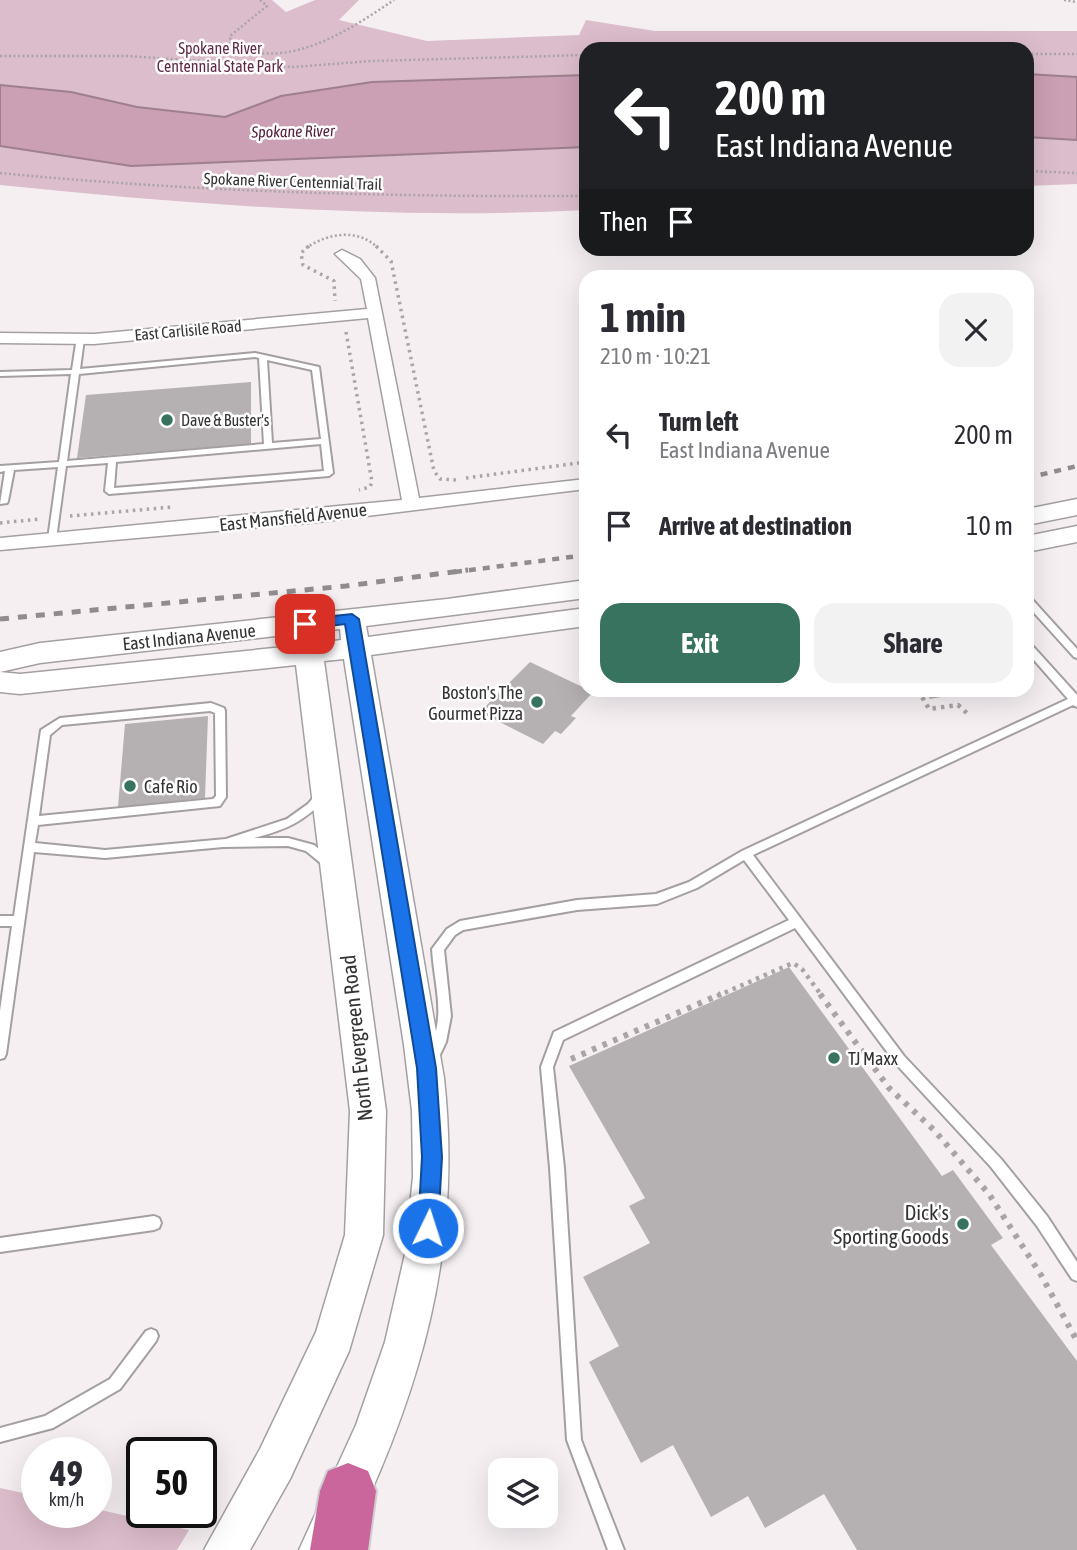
<!DOCTYPE html>
<html lang="en">
<head>
<meta charset="utf-8">
<style>
  body { margin:0; font-family:"Asap Condensed",sans-serif; background:#f2f2f3; color:#2b2b33; height:100vh; display:flex; flex-direction:column; font-size:26px; white-space:nowrap }
  * { box-sizing:border-box; margin:0 }
  p { font-size:23px; color:#7c7c81 }
  .icon { flex:none; width:38px; height:38px; fill:none; stroke:currentColor; stroke-width:2; stroke-linecap:round; stroke-linejoin:round }
  .map { position:relative; flex:1; overflow:hidden }
  .sheet { position:absolute; left:579px; top:270px; width:455px; height:427px; display:flex; flex-direction:column; background:#fff; border-radius:21px; box-shadow:0 7px 28px #0002 }
  .sheet>* { flex:none }
  .top-card { position:absolute; left:579px; top:42px; width:455px; height:214px; border-radius:21px; box-shadow:0 7px 28px #0002; background:#202124; color:#fff; overflow:hidden }
  .controls { position:absolute; left:488px; top:1458px; display:grid; gap:14px }
  .controls a { display:grid; place-items:center; width:70px; height:70px; border-radius:14px; background:#fff; box-shadow:0 7px 28px #0002; font-size:35px }
  .speed { position:absolute; left:21px; top:1437px; display:flex; gap:14px; font-size:35px; font-weight:700; text-align:center }
  .speed>* { display:grid; place-content:center; width:91px; height:91px; border-radius:50%; background:#fff; box-shadow:0 7px 28px #0002; line-height:1 }
  .speed small { font-size:18px; font-weight:400 }
  .speed .limit { border:4px solid #111; border-radius:10px; background:#fff; color:#111 }
  .pin { position:absolute; display:grid; place-items:center; width:60px; height:60px; color:#fff; margin:-30px; border-radius:14px; box-shadow:0 4px 10px #0006 }
  .me { position:absolute; width:77px; margin:-38px; rotate:4deg; stroke-linejoin:round; filter:drop-shadow(0 0 5px #0008) }
  .turn { display:flex; align-items:center; gap:24px; height:147px; padding:0 21px; font-size:32px }
  .turn .icon { width:91px; height:91px; stroke-width:2.5 }
  .turn b { display:block; font-size:49px; line-height:60px }
  .then { display:flex; align-items:center; height:66px; padding:0 21px; background:#0003; gap:14px; font-size:26px }
  .round { display:grid; place-items:center; flex:none; width:74px; height:74px; border-radius:21px; background:#f2f2f3 }
  .overview { display:flex; align-items:center; justify-content:space-between; height:119px; padding:0 21px }
  h1 { font-size:42px; font-weight:700; line-height:52px }
  .cta { display:flex; gap:14px; margin-top:auto; padding:14px 21px }
  .cta a { flex:1; height:80px; border-radius:21px; background:#37735e; color:#fff; font-size:28px; font-weight:700; line-height:80px; text-align:center }
  .cta a+a { background:#f2f2f3; color:#2b2b33 }
  ul { padding:0; list-style:none }
  li { display:flex; align-items:center; gap:21px; height:91px; padding:0 21px }
  li div { flex:1 }
  li b { display:block; font-size:26px }
  li em { font-style:normal }
  .map>svg:first-child { display:block }
</style>
</head>
<body>
<div class="map">
<svg width="1077" height="1550" viewBox="0 0 1077 1550">
  <rect width="100%" height="100%" fill="#f5eff2"/>
  <g fill="#dcbdcb">
    <path d="M0,0H272L286,12L315,0H359L339,20L427,41L579,35L586,20L655,31H1077V77L1027,74V49H586V75L281,96L225,117L137,107L71,92L0,85Z"/>
    <path d="M1027,137L1077,140V184L1027,186Z"/>
    <path d="M0,146L131,166L586,147V210C391,220 194,205 0,185Z"/>
    <path d="M0,1488L37,1496V1512H96V1509L189,1530L177,1550H0Z"/>
  </g>
  <g fill="#cb9fb4" stroke="#9e7f8e" stroke-width="2">
    <path d="M1027,74L1077,77V140L1027,137Z"/>
    <path d="M586,75V147L131,166L0,146V85L71,92L137,107L225,117L281,96L372,82Z"/>
  </g>
  <g fill="#b5b0b2">
    <path d="M251,382V444L77,458L86,395Z"/>
    <path d="M530,662L593,692L571,716L576,718L561,734L555,731L543,744L480,712Z"/>
    <path d="M924,690H974V691L930,699Z"/>
    <path d="M208,716L205,798L118,807L125,724Z"/>
    <path d="M789,967L942,1176L953,1170L1003,1238L991,1245L1077,1361V1550H857L824,1494L765,1528L748,1496L711,1517L673,1445L641,1463L589,1362L619,1346L583,1277L650,1243L629,1206L645,1198L569,1066Z"/>
  </g>
  <g fill="none" stroke-linecap="round" stroke-linejoin="round">
    <defs>
      <g id="lane">
        <path d="M77,337L84,339L80,369L255,353L319,367L333,473L329,476L109,494L105,491L108,463L66,466L56,539L52,542L49,541L48,539L58,467L14,470L8,501L7,503L0,504L5,471L0,472V466L59,462L71,374L0,376V372L72,370ZM255,357L259,358L264,444L67,461L79,374ZM267,360L312,370L321,439L272,443ZM321,444L324,471L114,488L116,462Z"/>
        <path d="M1027,596L1030,597L1077,649V658L1074,657L1027,605Z"/>
        <path d="M1027,642L1030,643L1077,695V707L1073,705L753,855L904,1056L1001,1159L1047,1216L1077,1262V1281L1072,1279L1037,1226L991,1167L896,1064L795,928L563,1040L553,1067L564,1168L581,1440L624,1550H608L567,1440L550,1168L541,1067L554,1032L789,920L744,860L697,888L657,904L577,910L463,930L455,935L444,950L451,1016L446,1042L437,1061L433,1063L429,1061L427,1057C447,1014 435,993 432,949L447,929L460,921L577,900L656,894L689,882L742,851L1068,699L1027,652Z"/>
        <path d="M211,703L224,708L225,711L226,797L220,806L38,825L35,843L105,850L226,839L287,819L308,804L318,792H326L327,795L326,798C304,822 285,830 254,838H288L314,845L331,859L333,862L331,865H323L306,851L288,846L223,847L105,858L34,852L6,1054L4,1058L0,1059V1011L12,926H0V916H14L41,730L60,718ZM210,711L215,713L216,796L213,799L39,816L50,735L62,725Z"/>
        <path d="M154,1216L159,1218L161,1223L159,1228L154,1230L0,1252V1238Z"/>
        <path d="M151,1329L156,1331L158,1336L156,1341L120,1389L53,1428L0,1442V1428L45,1416L110,1379L146,1331Z"/>
      </g>
      <path id="street" d="M342,250L360,259L375,278L419,498L586,479V489L318,522L0,550V538L402,500L368,318L94,344L0,343V333L94,334L367,309L361,279L335,254Z"/>
      <g id="secondary">
        <path d="M1077,499V515L1027,525V509Z"/>
        <path d="M1077,526V542L1027,552V536Z"/>
        <path d="M586,580V598L366,626L368,637L586,608V626L371,655L444,1078C463,1252 420,1395 344,1550H299L356,1425L385,1342L405,1254L413,1177L412,1111L404,1045L344,659L324,661L386,1111L383,1235L349,1351L290,1479L250,1550H204L260,1449L316,1332L345,1235L350,1111L296,665L20,694L0,692V672L20,674L294,646L293,634L40,663L0,672V652L40,643L447,599ZM340,629L341,640L321,643L319,631Z"/>
      </g>
      <path id="highway" d="M348,1463L368,1471L376,1491L368,1550H310L320,1491L328,1471Z"/>
    </defs>
    <use href="#lane" stroke="#a49fa1" stroke-width="4"/>
    <use href="#street" stroke="#a49fa1" stroke-width="3"/>
    <use href="#secondary" stroke="#a49fa1" stroke-width="3"/>
    <use href="#highway" stroke="#cfcece" stroke-width="4"/>
    <g stroke="#a9a4a6" stroke-width="2.5" stroke-dasharray="2 2.5" stroke-linecap="butt">
      <path d="M260,0L267,6L230,36L231,46C290,70 346,32 394,0"/>
      <path d="M1064,0L1077,2"/>
      <path d="M691,49H696"/>
      <path d="M742,49L787,45L910,49"/>
      <path d="M1027,54H1077"/>
      <path d="M0,56H127L293,67L372,61L586,55"/>
      <path d="M1027,171L1077,173"/>
      <path d="M0,173C195,192 390,197 586,196"/>
      <path d="M306,248C328,233 358,228 378,248"/>
    </g>
    <g stroke="#a9a4a6" stroke-width="3.5" stroke-dasharray="2.5 4.5" stroke-linecap="butt">
      <path d="M309,246L301,253L303,265L334,281L335,301"/>
      <path d="M376,246L391,261L434,471L440,479L457,480"/>
      <path d="M346,332L372,482L370,487L359,490"/>
      <path d="M466,478L586,462"/>
      <path d="M70,516L173,507"/>
      <path d="M0,523L40,519"/>
    </g>
    <g stroke="#a9a4a6" stroke-width="4.5" stroke-dasharray="3.5 5" stroke-linecap="butt">
      <path d="M918,690L929,709L958,705L970,716"/>
      <path d="M717,996L793,963L802,969L822,996"/>
    </g>
    <g stroke="#a9a4a6" stroke-width="6" stroke-dasharray="4.5 7" stroke-linecap="butt">
      <path d="M820,994L889,1088L934,1130L989,1194L1041,1275L1077,1341"/>
      <path d="M571,1059L721,994"/>
    </g>
    <use href="#lane" fill="#fff" fill-rule="evenodd"/>
    <use href="#street" fill="#fff" fill-rule="evenodd"/>
    <use href="#secondary" fill="#fff" fill-rule="evenodd"/>
    <use href="#highway" fill="#ca669c" fill-rule="evenodd"/>
    <g stroke="#908c8e" stroke-width="4.5" stroke-dasharray="7 7" stroke-linecap="butt">
      <path d="M1027,478L1077,466"/>
      <path d="M455,572L586,555"/>
    </g>
    <path stroke="#908c8e" stroke-width="5" stroke-dasharray="9 9" stroke-linecap="butt" d="M0,619L346,586L468,570"/>
  </g>
  <path fill="#1a73e8" stroke="#114b97" stroke-width="2" d="M352,614L359,619L436,1068L442,1157L438,1228L435,1235L428,1238L421,1235L418,1228L422,1157L417,1068L345,624L305,629L298,624L305,619Z"/>
  <g fill="#37735e" stroke="#fefefe" stroke-width="2.5">
    <circle cx="167" cy="420" r="7"/>
    <circle cx="537" cy="702" r="7"/>
    <circle cx="130" cy="786" r="7"/>
    <circle cx="834" cy="1058" r="7"/>
    <circle cx="963" cy="1224" r="7"/>
  </g>
  <g text-anchor="middle" dominant-baseline="central" stroke-width="5" stroke-linejoin="round" paint-order="stroke">
    <g font-size="16" fill="#612948" stroke="#fefefe">
      <text x="220" y="48">Spokane River<tspan x="220" dy="18">Centennial State Park</tspan></text>
    </g>
    <g font-size="16" font-style="italic" fill="#56203f" stroke="#fefefe">
      <text transform="translate(293 131) rotate(-1)">Spokane River</text>
    </g>
    <g font-size="16" fill="#353334" stroke="#fefefe">
      <text transform="translate(293 181) rotate(2)">Spokane River Centennial Trail</text>
      <text transform="translate(188 330) rotate(-5)">East Carlisile Road</text>
    </g>
    <g font-size="16" fill="#353334" stroke="#fefefe" text-anchor="start">
      <text x="181" y="420">Dave &amp; Buster's</text>
    </g>
    <g font-size="18" fill="#353334" stroke="#fefefe">
      <text transform="translate(293 517) rotate(-6)">East Mansfield Avenue</text>
      <text transform="translate(189 637) rotate(-6)">East Indiana Avenue</text>
    </g>
    <g font-size="18" fill="#353334" stroke="#fefefe" text-anchor="start">
      <text x="523" y="692" text-anchor="end">Boston's The<tspan x="523" dy="21">Gourmet Pizza</tspan></text>
      <text x="144" y="786">Cafe Rio</text>
      <text x="848" y="1058">TJ Maxx</text>
    </g>
    <g font-size="21" fill="#353334" stroke="#fefefe">
      <text transform="translate(356 1038) rotate(-96)">North Evergreen Road</text>
    </g>
    <g font-size="21" fill="#353334" stroke="#fefefe" text-anchor="end">
      <text x="949" y="1212">Dick's<tspan x="949" dy="24">Sporting Goods</tspan></text>
    </g>
  </g>
</svg>
<div class="controls">
<a><svg class="icon" aria-label="layers" viewBox="0 0 24 24"><path d="M12 4l9 5-9 5-9-5zM3 14l9 5 9-5"/></svg></a>
</div>
<div class="speed"><div>49<small>km/h</small></div><div class="limit">50</div></div>
<div class="pin" style="left:305px;top:624px;background:#d93025"><svg class="icon" aria-label="arrive" viewBox="0 0 24 24"><path d="M6 21V4h12l-3 4 3 4H6"/></svg></div>
<svg class="me" style="left:428px;top:1228px" viewBox="-20 -20 40 40"><circle r="17" fill="#1a73e8" stroke="#fff" stroke-width="3"/><path d="M0-11L8 9 0 5-8 9z" fill="#fff"/></svg>
<div class="top-card">
<div class="turn"><svg class="icon" aria-label="left" viewBox="0 0 24 24"><path d="M17 20v-9H6M10 6l-5 5 5 5"/></svg><div><b>200 m</b>East Indiana Avenue</div></div>
<div class="then">Then<svg class="icon" aria-label="arrive" viewBox="0 0 24 24"><path d="M6 21V4h12l-3 4 3 4H6"/></svg></div>
</div>
<section class="sheet">
<div class="overview"><div><h1>1 min</h1><p>210 m · 10:21</p></div><a class="round"><svg class="icon" aria-label="close" viewBox="0 0 24 24"><path d="M6 6l12 12M18 6L6 18"/></svg></a></div>
<ul>
<li><svg class="icon" aria-label="left" viewBox="0 0 24 24"><path d="M17 20v-9H6M10 6l-5 5 5 5"/></svg><div><b>Turn left</b><p>East Indiana Avenue</p></div><em>200 m</em></li>
<li><svg class="icon" aria-label="arrive" viewBox="0 0 24 24"><path d="M6 21V4h12l-3 4 3 4H6"/></svg><div><b>Arrive at destination</b></div><em>10 m</em></li>
</ul>
<div class="cta"><a>Exit</a><a>Share</a></div>
</section>
</div>
</body>
</html>
